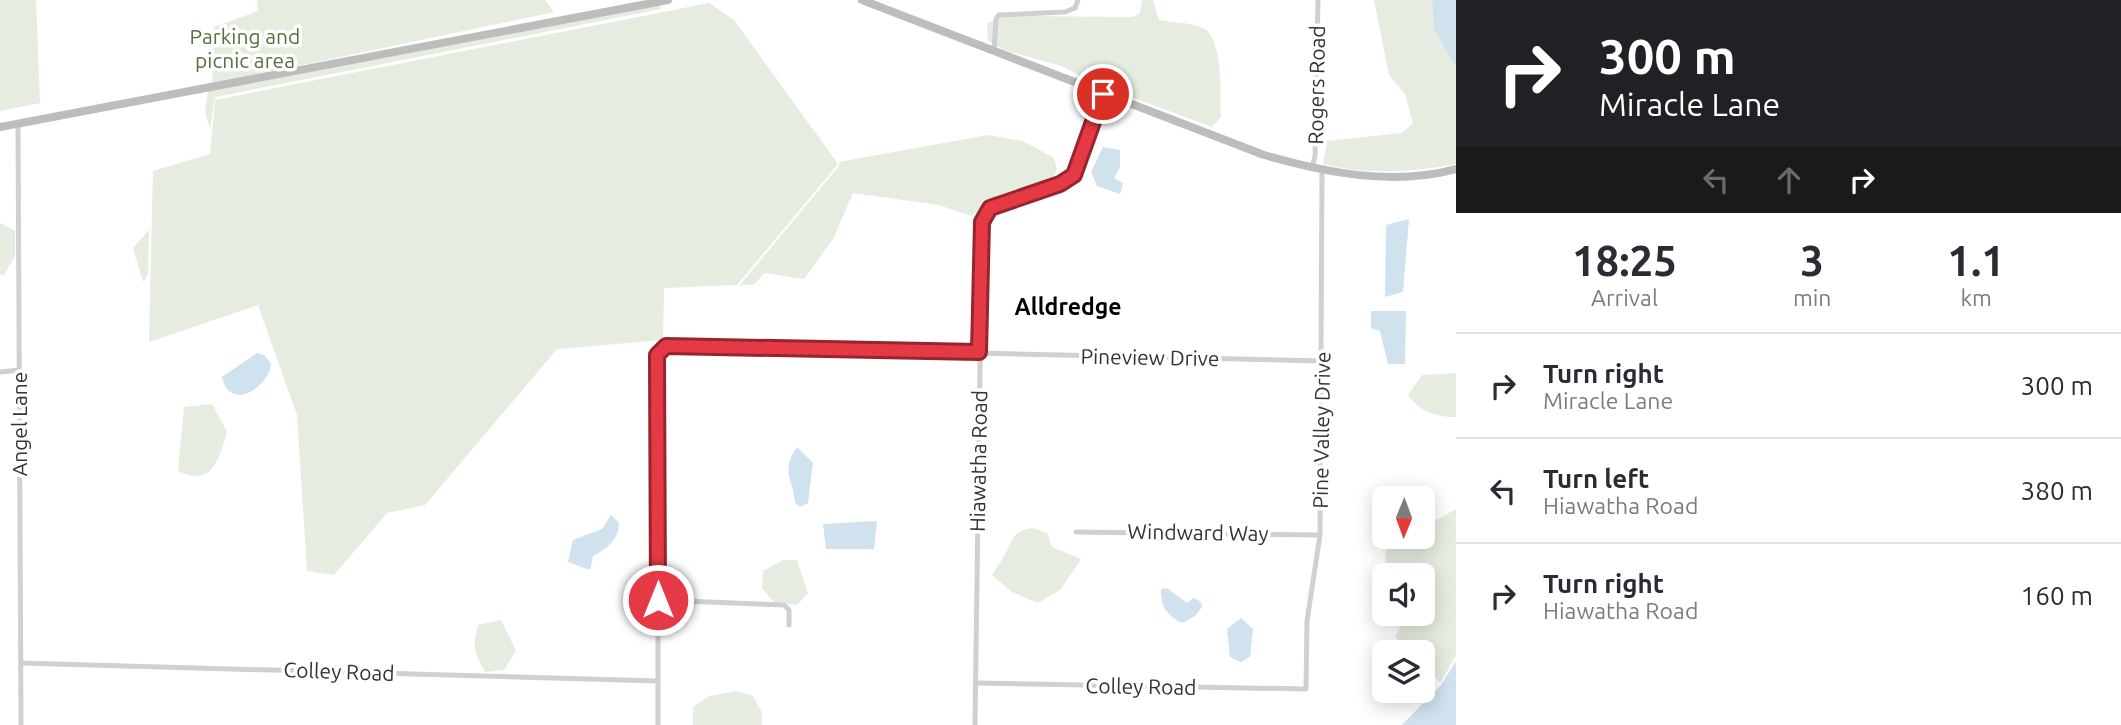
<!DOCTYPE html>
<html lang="en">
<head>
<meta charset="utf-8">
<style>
  body { margin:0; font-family:Ubuntu,sans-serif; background:#f7f7f7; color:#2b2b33; height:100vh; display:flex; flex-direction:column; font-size:26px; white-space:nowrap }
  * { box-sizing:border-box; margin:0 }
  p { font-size:23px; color:#7c7c81 }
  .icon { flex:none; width:38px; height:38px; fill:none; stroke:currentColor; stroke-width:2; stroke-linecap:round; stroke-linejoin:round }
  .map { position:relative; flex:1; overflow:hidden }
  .side { display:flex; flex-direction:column; background:#fff; width:665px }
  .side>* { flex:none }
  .top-card { background:#202124; color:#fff; overflow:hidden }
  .needle { width:46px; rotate:181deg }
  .fabs { position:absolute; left:1372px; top:486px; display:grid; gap:14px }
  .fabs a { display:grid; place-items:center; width:63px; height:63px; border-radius:10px; background:#fff; box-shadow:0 4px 18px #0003; font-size:35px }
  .pin { position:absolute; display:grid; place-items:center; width:60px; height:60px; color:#fff; margin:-30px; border:4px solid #fff; border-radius:50%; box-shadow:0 2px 7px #0007 }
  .me { position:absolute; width:77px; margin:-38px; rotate:0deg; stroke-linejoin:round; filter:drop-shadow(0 0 5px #0008) }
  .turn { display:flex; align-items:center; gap:24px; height:147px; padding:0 28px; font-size:32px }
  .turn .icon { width:91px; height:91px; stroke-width:2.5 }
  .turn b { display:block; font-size:49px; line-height:60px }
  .lanes { display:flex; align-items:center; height:66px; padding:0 28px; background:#0003; justify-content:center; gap:35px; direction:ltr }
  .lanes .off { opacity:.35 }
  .eta { display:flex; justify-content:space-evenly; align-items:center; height:119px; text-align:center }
  .eta b { font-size:42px; font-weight:600; line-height:49px }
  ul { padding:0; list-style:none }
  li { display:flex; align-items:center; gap:21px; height:105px; padding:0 28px; border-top:2px solid #e1e1e2 }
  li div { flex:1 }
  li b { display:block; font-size:26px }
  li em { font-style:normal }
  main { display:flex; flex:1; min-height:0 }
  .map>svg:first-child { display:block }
</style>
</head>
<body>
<main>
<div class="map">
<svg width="1456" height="725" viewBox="0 0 1456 725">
  <rect width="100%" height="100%" fill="#fff"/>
  <g fill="#e6ecdf">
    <path d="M0,0H36L40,103L0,111Z"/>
    <path d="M257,0H545L554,12L212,84L214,27L258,11Z"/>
    <path d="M1142,0H1153L1159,20C1173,23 1189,22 1203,28C1224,39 1220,96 1221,117L1212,127L1099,85L1061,66L1004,50L988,41L987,23L1007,16L1133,17L1140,13Z"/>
    <path d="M1374,0H1432L1434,30L1456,67V164C1413,172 1366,175 1323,164L1327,141L1402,133L1413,123L1405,94L1389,75Z"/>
    <path d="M709,3L734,20L838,164L737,285L664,288L663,340L557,349L425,505L387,513L334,575L307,571L297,415L258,305L149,342L153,171L210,154L215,100Z"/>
    <path d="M660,5L661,9L215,97L210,129L205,112L208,90Z"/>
    <path d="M988,135L1023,141L1054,158L1057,169L1049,185L996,202L971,216L939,205L853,193L833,239L804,279L764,273L755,284L739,286L839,166V162Z"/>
    <path d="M0,223L15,231V256L4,275H0Z"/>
    <path d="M149,230L148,274L143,282L133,248Z"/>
    <path d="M1456,373V417C1436,417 1420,412 1408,395L1422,375Z"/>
    <path d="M212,404L227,432C219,459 212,488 178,471L184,407Z"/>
    <path d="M1456,509V656L1440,683L1423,661V653H1414L1395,637L1407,614H1423V576C1400,576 1379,576 1387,545L1403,537H1423V527Z"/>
    <path d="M1032,528L1047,533L1052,547L1081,559L1061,589L1038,603L1012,592L992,575C996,568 1001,562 1005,554C1014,538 1012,532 1032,528Z"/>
    <path d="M783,560H797L808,593L797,605L774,602L762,588L763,571Z"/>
    <path d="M501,620L516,651L504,670L486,672C474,656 472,644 478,625Z"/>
    <path d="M736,691L753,696L762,713V725H693V707L710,696Z"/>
  </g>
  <g fill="#cfe2ee">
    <path d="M1432,0H1456V67L1434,30Z"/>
    <path d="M1103,147L1120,150V167L1114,178L1123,183L1120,194L1097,186L1091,172Z"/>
    <path d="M1409,219L1403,292L1385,297L1386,225Z"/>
    <path d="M1371,311H1406L1405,364H1388L1380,331L1371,328Z"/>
    <path d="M257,353L264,355L271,363C271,385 230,414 222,377Z"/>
    <path d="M797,447L813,463L808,503L800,507L795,503C793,477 780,473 797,447Z"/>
    <path d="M611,515L619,523C619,539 607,549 593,556L590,570L568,562L573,540L602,529Z"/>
    <path d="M877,521L874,549H826L823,524Z"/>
    <path d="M1167,588L1187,603L1194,598L1201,602L1202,607L1195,616L1182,623C1166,615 1161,606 1161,589Z"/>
    <path d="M1241,618L1253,629L1250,657L1241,662L1230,657L1227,629Z"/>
    <path d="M1456,661V725H1402L1441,685Z"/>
  </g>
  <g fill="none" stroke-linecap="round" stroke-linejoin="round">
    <g stroke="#d0d0d0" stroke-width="5">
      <path d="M994,51L996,19L999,15L1065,12L1075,8L1078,0"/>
      <path d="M18,123L21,725"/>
      <path d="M1312,168L1315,156L1318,0"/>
      <path d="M0,372L19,370"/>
      <path d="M1076,532L1320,535"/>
      <path d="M658,600L784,605L789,610V625"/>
      <path d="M21,663L658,681"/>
      <path d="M975,683L1306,689L1307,621L1320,535L1322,171"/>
      <path d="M658,725V355L661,348L706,347L1322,361"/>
      <path d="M975,725L982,222L990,208L1060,184L1074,175L1103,94"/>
    </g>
    <g stroke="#bdbdbd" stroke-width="8">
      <path d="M862,0L1264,155C1326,173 1393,186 1456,169"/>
      <path d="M0,127L668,0"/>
    </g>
  </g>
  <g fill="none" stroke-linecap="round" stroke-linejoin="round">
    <defs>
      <path id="route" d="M658,600L657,355L666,346L979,352L982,222L990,208L1060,184L1074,175L1103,94"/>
    </defs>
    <use href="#route" stroke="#96252e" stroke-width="18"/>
    <use href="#route" stroke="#e63946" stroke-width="12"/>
  </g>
  <g text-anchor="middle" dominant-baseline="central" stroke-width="7" stroke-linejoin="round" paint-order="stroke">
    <g font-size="21" fill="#56703f" stroke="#fff">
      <text x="245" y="36">Parking and<tspan x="245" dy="24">picnic area</tspan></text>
    </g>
    <g font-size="21" fill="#333" stroke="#fff">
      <text transform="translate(1316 85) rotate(-89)">Rogers Road</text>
      <text transform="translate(1150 357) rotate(1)">Pineview Drive</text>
      <text transform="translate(19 424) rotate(-90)">Angel Lane</text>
      <text transform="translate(1321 430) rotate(-89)">Pine Valley Drive</text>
      <text transform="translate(978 461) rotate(-89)">Hiawatha Road</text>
      <text transform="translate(1198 532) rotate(1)">Windward Way</text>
      <text transform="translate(339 671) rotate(2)">Colley Road</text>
      <text transform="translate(1141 686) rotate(1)">Colley Road</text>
    </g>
    <g font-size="23" font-weight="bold" fill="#000" stroke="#fff">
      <text x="1068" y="306">Alldredge</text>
    </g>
  </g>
</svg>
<div class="fabs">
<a><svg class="needle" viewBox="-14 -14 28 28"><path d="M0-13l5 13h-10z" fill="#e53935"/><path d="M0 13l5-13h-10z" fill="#7c7c81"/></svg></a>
<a><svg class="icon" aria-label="sound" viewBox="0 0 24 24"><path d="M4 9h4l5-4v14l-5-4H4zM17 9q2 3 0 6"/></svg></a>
<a><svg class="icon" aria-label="layers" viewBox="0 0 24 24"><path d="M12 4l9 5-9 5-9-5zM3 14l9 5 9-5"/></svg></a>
</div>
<div class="pin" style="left:1103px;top:94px;background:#d93025"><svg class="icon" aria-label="arrive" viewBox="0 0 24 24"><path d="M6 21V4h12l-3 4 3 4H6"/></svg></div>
<svg class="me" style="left:658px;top:600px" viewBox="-20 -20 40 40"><circle r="17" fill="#e63946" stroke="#fff" stroke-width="3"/><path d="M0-11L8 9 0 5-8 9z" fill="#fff"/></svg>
</div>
<section class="side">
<div class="top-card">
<div class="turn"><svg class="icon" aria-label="right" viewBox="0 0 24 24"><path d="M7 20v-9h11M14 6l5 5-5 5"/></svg><div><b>300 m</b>Miracle Lane</div></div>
<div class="lanes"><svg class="icon off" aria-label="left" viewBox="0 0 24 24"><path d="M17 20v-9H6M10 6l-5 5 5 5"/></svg><svg class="icon off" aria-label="ahead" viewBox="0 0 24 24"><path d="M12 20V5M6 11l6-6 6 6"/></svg><svg class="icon" aria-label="right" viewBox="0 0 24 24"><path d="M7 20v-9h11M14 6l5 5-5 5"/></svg></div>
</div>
<div class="eta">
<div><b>18:25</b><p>Arrival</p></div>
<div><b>3</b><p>min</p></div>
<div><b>1.1</b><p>km</p></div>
</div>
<ul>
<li><svg class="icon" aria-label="right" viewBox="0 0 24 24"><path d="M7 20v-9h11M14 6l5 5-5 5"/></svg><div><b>Turn right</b><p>Miracle Lane</p></div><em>300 m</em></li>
<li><svg class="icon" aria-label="left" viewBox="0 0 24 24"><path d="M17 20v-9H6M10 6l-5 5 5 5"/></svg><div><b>Turn left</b><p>Hiawatha Road</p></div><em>380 m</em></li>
<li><svg class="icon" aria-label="right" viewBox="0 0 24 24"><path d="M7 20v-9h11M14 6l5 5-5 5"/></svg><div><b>Turn right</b><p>Hiawatha Road</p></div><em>160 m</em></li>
</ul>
</section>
</main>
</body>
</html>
